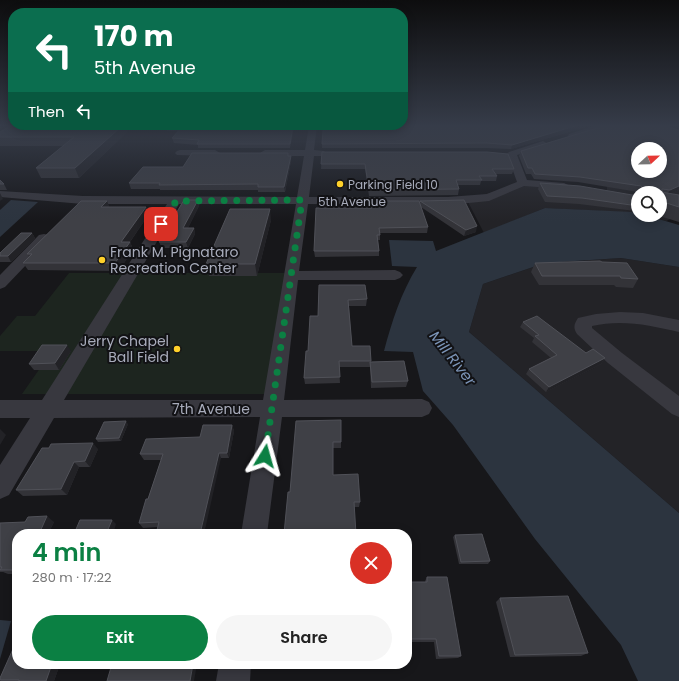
<!DOCTYPE html>
<html lang="en">
<head>
<meta charset="utf-8">
<style>
  body { margin:0; font-family:Poppins,sans-serif; background:#f6f6f6; color:#222; height:100vh; display:flex; flex-direction:column; font-size:15px; white-space:nowrap }
  * { box-sizing:border-box; margin:0 }
  p { font-size:13px; color:#767676 }
  .icon { flex:none; width:22px; height:22px; fill:none; stroke:currentColor; stroke-width:2; stroke-linecap:round; stroke-linejoin:round }
  .map { position:relative; flex:1; overflow:hidden }
  .drawer { position:absolute; left:12px; top:529px; width:400px; height:140px; display:flex; flex-direction:column; background:#fff; border-radius:16px; box-shadow:0 2px 10px #0003 }
  .drawer>* { flex:none }
  .banner { position:absolute; left:8px; top:8px; width:400px; height:122px; border-radius:16px; box-shadow:0 2px 10px #0003; background:#0b6e4f; color:#fff; overflow:hidden }
  .needle { width:26px; rotate:68deg }
  .buttons { position:absolute; left:631px; top:142px; display:grid; gap:8px }
  .buttons a { display:grid; place-items:center; width:36px; height:36px; border-radius:50%; background:#fff; box-shadow:0 2px 10px #0003; font-size:20px }
  .pin { position:absolute; display:grid; place-items:center; width:34px; height:34px; color:#fff; margin:-17px; border-radius:8px; box-shadow:0 2px 6px #0006 }
  .me { position:absolute; width:44px; margin:-22px; rotate:8deg; stroke-linejoin:round; filter:drop-shadow(0 0 3px #0008) }
  .turn { display:flex; align-items:center; gap:14px; height:84px; padding:0 20px; font-size:18px }
  .turn .icon { width:52px; height:52px; stroke-width:2.5 }
  .turn b { display:block; font-size:28px; line-height:34px }
  .then { display:flex; align-items:center; height:38px; padding:0 20px; background:#0003; gap:8px; font-size:15px }
  .round { display:grid; place-items:center; flex:none; width:42px; height:42px; border-radius:21px; background:#f6f6f6 }
  .headline { display:flex; align-items:center; justify-content:space-between; height:68px; padding:0 20px }
  h1 { font-size:24px; font-weight:600; line-height:30px; color:#0b8043 }
  .primary-button { display:flex; gap:8px; margin-top:auto; padding:8px 20px }
  .primary-button a { flex:1; height:46px; border-radius:24px; background:#0b8043; color:#fff; font-size:16px; font-weight:600; line-height:46px; text-align:center }
  .primary-button a+a { background:#f6f6f6; color:#222 }
  .map>svg:first-child { display:block }
</style>
</head>
<body>
<div class="map">
<svg width="679" height="681" viewBox="0 0 679 681">
  <rect width="100%" height="100%" fill="#17171a"/>
  <g fill="#232327">
    <path d="M638,171L679,180V215L666,221L645,215H660V193H638V213L545,208L484,233L467,200L515,185L607,191V175Z"/>
    <path d="M621,258L679,267V513L469,332L483,284L545,263Z"/>
  </g>
  <path fill="#1d251f" d="M69,273H286L267,394H22L52,351H0V336L17,316H35Z"/>
  <g fill="#2c343f">
    <path d="M11,200L38,202L0,237V210Z"/>
    <path d="M545,208L633,212L638,213V215H645L679,225V267L621,258L545,263L483,284L469,332L679,513V681H638L621,645L535,539L453,425L423,391L413,352L384,351C392,321 401,293 417,267L392,266L389,240L433,241L436,251Z"/>
    <path d="M0,620L11,621L0,659Z"/>
  </g>
  <g fill="none" stroke-linecap="round" stroke-linejoin="round">
    <g fill="#38383f" fill-rule="evenodd">
      <path d="M309,126H317L314,150L324,151L326,153L321,156H314L309,197H448L487,194L517,182L507,154L509,152L543,141L548,144L546,146L517,155L527,180L564,183L570,186L564,189L524,186L489,201L448,205L308,204L299,271L395,270L400,272L403,275L400,278L395,280H298L284,400L422,399L429,402L432,408L429,414L422,417H282L267,534H241L260,417L54,418L9,495L0,499V465L30,418H0V400H42L167,204H83L0,197V191L83,196L297,197L304,156H265L260,153L265,150H305ZM179,204H296L263,400H64Z"/>
      <path d="M594,126H607L606,128L575,138H569L568,136L569,134Z"/>
      <path d="M180,150H215L220,153L215,156L177,155L175,153L177,151Z"/>
      <path d="M44,234L49,235L51,238L49,241L5,287L0,289V275L39,235Z"/>
      <path d="M620,312L643,313L679,320V332C650,325 621,319 592,326V328L622,353L679,396V417L672,414L608,363L577,334C573,328 574,324 578,318L596,314Z"/>
      <path d="M219,664H251L250,681H216Z"/>
    </g>
  </g>
  <g fill="#333338">
    <path d="M10,126H125L127,132L79,178H41L36,168L63,146H0V132Z"/>
    <path d="M167,126H297V127H294L290,148H198V145L174,143L172,138L178,131H167L166,127Z"/>
    <path d="M328,126H589L511,149L486,148H322V144L327,130Z"/>
    <path d="M521,151L679,190L670,194L679,195V222L656,215H660V193H640L638,192L578,182L534,179L531,174H526L519,156Z"/>
    <path d="M322,152L514,169L512,174H496L497,176L496,181H481L480,185H458L459,189L458,195L369,196L365,169H321Z"/>
    <path d="M288,153L289,156L291,161L285,192H258V190H160V189H131L129,183L183,167Z"/>
    <path d="M0,180L4,184L7,190H0Z"/>
    <path d="M540,183L638,196V210L635,211L579,204L545,202L538,189Z"/>
    <path d="M198,200L199,206L188,228H194L195,234L188,248H162L159,242Z"/>
    <path d="M107,201L109,207H146L149,214L130,242L133,249L119,271L28,270L23,263L29,257L27,254Z"/>
    <path d="M371,201L420,204V201L476,232L464,236L421,207L428,227L427,233H380V240H378L379,251V256L315,257L314,251L371,208Z"/>
    <path d="M271,220L257,276H209L206,264Z"/>
    <path d="M32,233L35,238L11,262H0V253Z"/>
    <path d="M602,262L638,279L633,288L616,287L614,285H539L531,272L535,263Z"/>
    <path d="M319,285L367,299L366,306H349L352,346H370L371,362L408,381L406,387L371,388L370,367H339L340,383L305,384L304,378L308,351L318,316Z"/>
    <path d="M523,322L586,353L605,358L601,364L546,392L526,374L529,369L551,358L532,342L534,338L520,327Z"/>
    <path d="M71,351L59,370H34L29,364Z"/>
    <path d="M341,420V448H333V475L360,502L359,507H355L290,492Z"/>
    <path d="M128,424L121,441L98,442L96,439Z"/>
    <path d="M232,425L234,431L229,458H221L158,527L143,528L139,523L148,499L161,460H144L140,454L200,437Z"/>
    <path d="M98,449L90,467H79L67,495L23,496L16,490Z"/>
    <path d="M54,522L48,534H17V574H8L3,572H0V523Z"/>
    <path d="M455,535L490,561L488,564H459L453,537Z"/>
    <path d="M427,577L461,656L458,658L436,659L434,642H407V582H425V581Z"/>
    <path d="M500,598L588,653L581,656L510,657L496,602Z"/>
    <path d="M17,664H60L54,681H0Z"/>
  </g>
  <g fill="#222226">
    <path d="M122,126H125L127,132L79,178L75,168Z"/>
    <path d="M293,126H294V127L290,148V144Z"/>
    <path d="M575,126H589L511,149L512,145Z"/>
    <path d="M291,156V161L285,192L284,187Z"/>
    <path d="M679,186V190L666,196L670,190Z"/>
    <path d="M0,193L3,199L0,201Z"/>
    <path d="M198,200L199,206L185,234L183,228Z"/>
    <path d="M107,201L110,209L101,207Z"/>
    <path d="M638,206V210L635,211Z"/>
    <path d="M146,207L149,214L125,249L121,242Z"/>
    <path d="M270,209L271,220L257,276L255,264Z"/>
    <path d="M477,226L476,232L464,236L466,230Z"/>
    <path d="M194,228L195,234L188,248L186,242Z"/>
    <path d="M32,233L35,238L11,262L8,256Z"/>
    <path d="M130,242L133,249L119,271L115,263Z"/>
    <path d="M67,345L71,351L59,370L55,363Z"/>
    <path d="M605,358L601,364L546,392L549,387Z"/>
    <path d="M126,421L128,424L121,441L119,438Z"/>
    <path d="M232,425L234,431L229,458L227,453Z"/>
    <path d="M0,429L6,435L0,445Z"/>
    <path d="M93,443L98,449L90,467L85,461Z"/>
    <path d="M219,453L221,458L204,534H200Z"/>
    <path d="M74,462L79,467L67,495L61,489Z"/>
    <path d="M47,516L54,522L48,534H39Z"/>
    <path d="M112,520L116,524L113,534H106Z"/>
    <path d="M52,664H60L54,681H46Z"/>
    <path d="M193,664H197L194,681H190Z"/>
  </g>
  <g fill="#3f4046" stroke="#505158" fill-rule="evenodd">
    <path d="M10,126H122L75,168H36L74,137H0V132Z"/>
    <path d="M167,126H293L290,144H197L199,140L172,138L182,127H166Z"/>
    <path d="M328,126H575L512,145L487,143L322,144L323,130H327Z"/>
    <path d="M604,126H664L679,130V186L670,190L662,189V192H661L660,193H643L642,187L641,186L580,177L535,174L532,168H528L521,151ZM638,149H660V171H638Z"/>
    <path d="M322,152H487L508,154L514,169H492L497,176H479L482,180H456L459,189L369,190L365,164H321Z"/>
    <path d="M192,153H288V156H291L284,187H258V184L159,185L160,183H129L143,167H183Z"/>
    <path d="M0,180L4,184H0Z"/>
    <path d="M540,183L580,186L638,196V206L582,198L547,196Z"/>
    <path d="M661,192L679,195V207L660,201Z"/>
    <path d="M184,200H198L183,228H194L186,242H159Z"/>
    <path d="M464,200L477,226L466,230L420,201Z"/>
    <path d="M81,201H107L101,207H146L121,242H130L115,263H23L32,254H27Z"/>
    <path d="M371,201H419L428,227L379,228L380,235H377L379,251H314L316,208H372Z"/>
    <path d="M230,209H270L255,264H206Z"/>
    <path d="M21,233H32L8,256H0V253Z"/>
    <path d="M600,261L602,262L627,263L638,279L621,278L620,276H542L535,263Z"/>
    <path d="M319,285H365L367,299L348,300L352,346H370L371,361H339L340,377L304,378L306,351H308L310,316H318Z"/>
    <path d="M537,316L586,353L593,349L605,358L549,387L529,369L557,355L535,336L539,335L523,322Z"/>
    <path d="M42,345H67L55,363L29,364Z"/>
    <path d="M404,361L408,381L372,382L370,362Z"/>
    <path d="M341,420V442H333V475L358,474L360,502H354L356,534H284L288,492H290L296,421Z"/>
    <path d="M126,421L119,438L96,439L104,422Z"/>
    <path d="M203,425H232L227,453H219L200,534H156L159,522L139,523L146,499H148L163,454H140L146,439L200,437Z"/>
    <path d="M93,443L85,461L74,462L61,489L16,490L42,448H49L51,444Z"/>
    <path d="M47,516L39,534H17V570H0L2,567H0V523L25,522L28,517Z"/>
    <path d="M80,520H112L106,534H74Z"/>
    <path d="M482,534L490,561L461,562L455,535Z"/>
    <path d="M427,577H447L461,656H439L436,639H407V582H427Z"/>
    <path d="M568,596L588,653L515,655L500,598Z"/>
    <path d="M17,640V664H52L46,681H19V680H0V678Z"/>
    <path d="M112,664H193L190,681H107Z"/>
  </g>
  <linearGradient id="sky" x2="0" y2="1"><stop stop-color="#0d0d0e"/><stop offset="0.57" stop-color="#363c49"/><stop offset="1" stop-color="#363c49" stop-opacity="0"/></linearGradient>
  <rect width="679" height="221" fill="url(#sky)"/>
  <g fill="none" stroke-linecap="round" stroke-linejoin="round">
    <path stroke="#0b8043" stroke-width="7" stroke-dasharray="0 12.6" d="M161,224L176,201L302,200L265,456"/>
  </g>
  <g fill="#ffd12a" stroke="#121215" stroke-width="1.5">
    <circle cx="340" cy="184" r="4"/>
    <circle cx="102" cy="260" r="4"/>
    <circle cx="177" cy="349" r="4"/>
  </g>
  <g text-anchor="middle" dominant-baseline="central" stroke-width="4" stroke-linejoin="round" paint-order="stroke">
    <g font-size="12" fill="#a8acbb" stroke="#121215" text-anchor="start">
      <text x="348" y="184">Parking Field 10</text>
    </g>
    <g font-size="12" fill="#a8acbb" stroke="#121215">
      <text x="352" y="201">5th Avenue</text>
    </g>
    <g font-size="14" fill="#a8acbb" stroke="#121215" text-anchor="start">
      <text x="110" y="252">Frank M. Pignataro<tspan x="110" dy="16">Recreation Center</tspan></text>
      <text x="169" y="341" text-anchor="end">Jerry Chapel<tspan x="169" dy="16">Ball Field</tspan></text>
    </g>
    <g font-size="14" fill="#a8acbb" stroke="#121215">
      <text x="211" y="409">7th Avenue</text>
    </g>
    <g font-size="15" font-style="italic" fill="#7c95b8" stroke="#121215">
      <text transform="translate(453 358) rotate(52)">Mill River</text>
    </g>
  </g>
</svg>
<div class="buttons">
<a><svg class="needle" viewBox="-14 -14 28 28"><path d="M0-13l5 13h-10z" fill="#e53935"/><path d="M0 13l5-13h-10z" fill="#767676"/></svg></a>
<a><svg class="icon" aria-label="search" viewBox="0 0 24 24"><circle cx="10" cy="10" r="6"/><path d="M15 15l6 6"/></svg></a>
</div>
<div class="pin" style="left:161px;top:224px;background:#d93025"><svg class="icon" aria-label="arrive" viewBox="0 0 24 24"><path d="M6 21V4h12l-3 4 3 4H6"/></svg></div>
<svg class="me" style="left:265px;top:456px" viewBox="-20 -20 40 40"><path d="M0-17L14 15 0 8-14 15z" fill="#0b8043" stroke="#fff" stroke-width="4"/></svg>
<div class="banner">
<div class="turn"><svg class="icon" aria-label="left" viewBox="0 0 24 24"><path d="M17 20v-9H6M10 6l-5 5 5 5"/></svg><div><b>170 m</b>5th Avenue</div></div>
<div class="then">Then<svg class="icon" aria-label="left" viewBox="0 0 24 24"><path d="M17 20v-9H6M10 6l-5 5 5 5"/></svg></div>
</div>
<section class="drawer">
<div class="headline"><div><h1>4 min</h1><p>280 m · 17:22</p></div><a class="round" style="background:#d93025;color:#fff"><svg class="icon" aria-label="close" viewBox="0 0 24 24"><path d="M6 6l12 12M18 6L6 18"/></svg></a></div>
<div class="primary-button"><a>Exit</a><a>Share</a></div>
</section>
</div>
</body>
</html>
